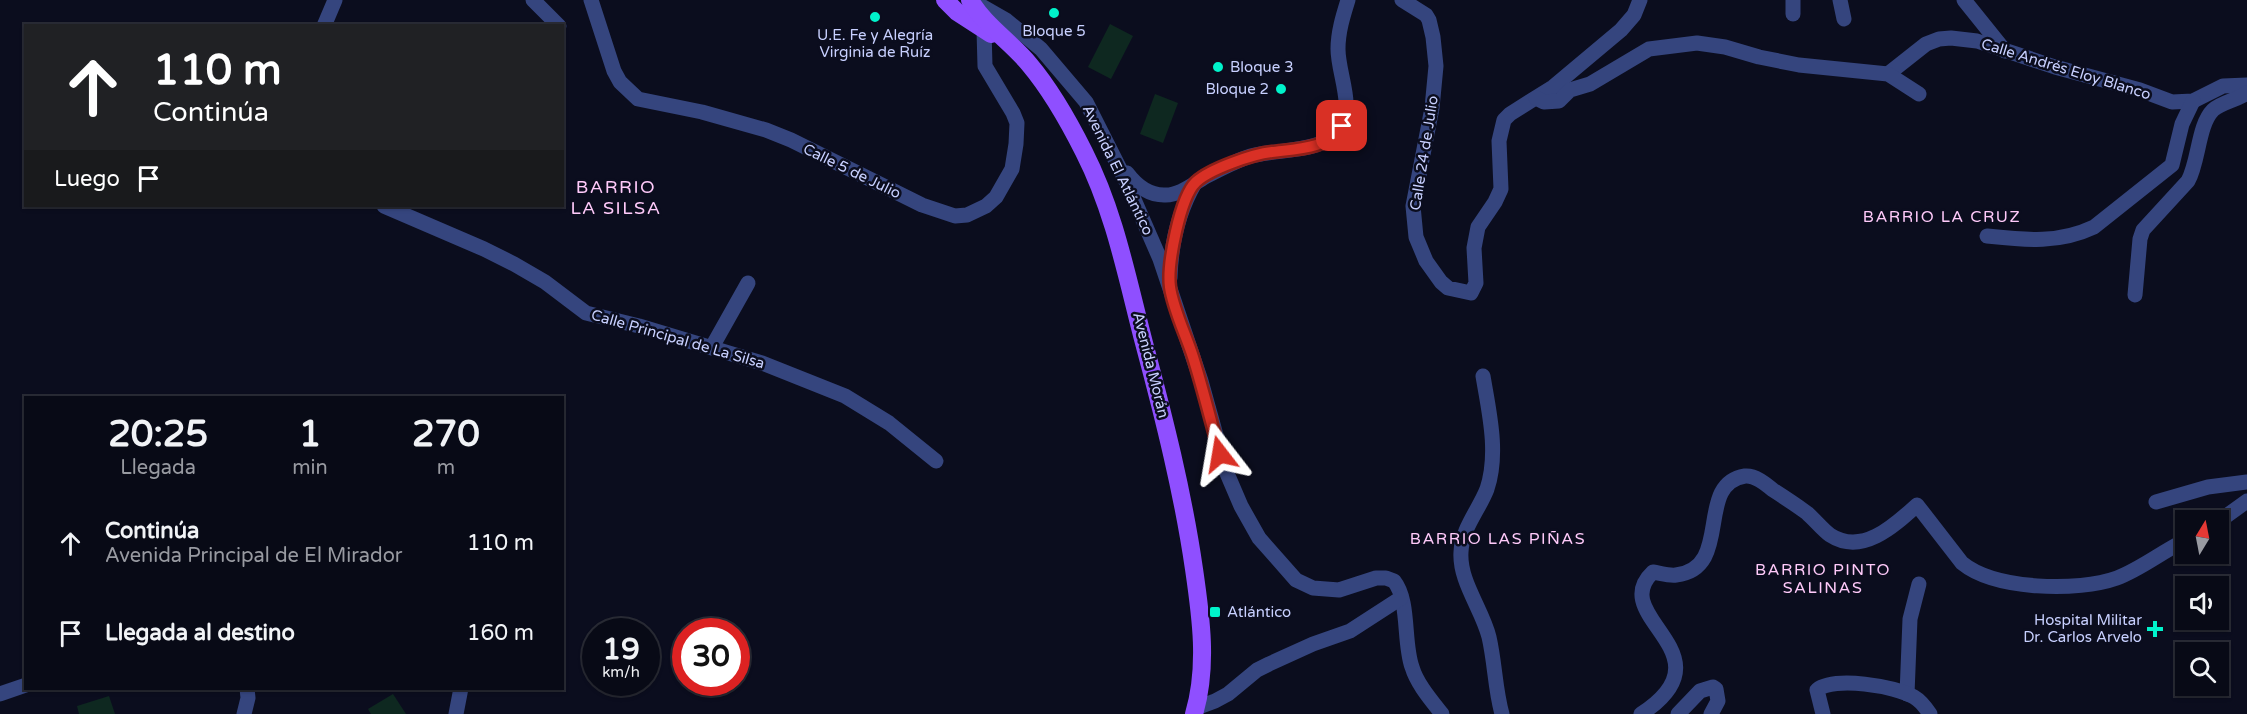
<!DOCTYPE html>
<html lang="es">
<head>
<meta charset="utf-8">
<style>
  body { margin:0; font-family:"Varela Round",sans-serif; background:#11131f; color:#f1f3f6; height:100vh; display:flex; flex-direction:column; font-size:22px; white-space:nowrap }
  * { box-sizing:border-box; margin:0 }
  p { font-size:20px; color:#989aa1 }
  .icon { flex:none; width:33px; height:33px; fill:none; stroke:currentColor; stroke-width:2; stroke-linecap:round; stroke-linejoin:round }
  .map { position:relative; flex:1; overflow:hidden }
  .side { position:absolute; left:24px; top:396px; width:540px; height:294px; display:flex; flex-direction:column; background:#080a16; border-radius:0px; box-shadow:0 2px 4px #0004,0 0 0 2px #292b35 }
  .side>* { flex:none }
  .guide { position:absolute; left:24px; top:24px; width:540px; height:183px; border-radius:0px; box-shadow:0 2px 4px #0004,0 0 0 2px #292b35; background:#202124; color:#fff; overflow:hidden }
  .needle { width:39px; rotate:10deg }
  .fabs { position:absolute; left:2175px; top:510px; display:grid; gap:12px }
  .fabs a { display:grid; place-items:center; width:54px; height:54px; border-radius:0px; background:#080a16; box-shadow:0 2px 4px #0004,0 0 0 2px #292b35; font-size:30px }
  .speed { position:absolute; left:582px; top:618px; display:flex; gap:12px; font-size:30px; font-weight:700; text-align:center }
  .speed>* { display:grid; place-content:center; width:78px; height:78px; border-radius:50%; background:#080a16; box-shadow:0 2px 4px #0004,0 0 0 2px #292b35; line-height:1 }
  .speed small { font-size:15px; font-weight:400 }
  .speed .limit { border:9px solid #d22; background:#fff; color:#111 }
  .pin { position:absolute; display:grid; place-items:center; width:51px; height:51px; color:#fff; margin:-26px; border-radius:12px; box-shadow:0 3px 9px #0006 }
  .me { position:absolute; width:66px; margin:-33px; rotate:346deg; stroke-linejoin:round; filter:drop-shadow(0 0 4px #0008) }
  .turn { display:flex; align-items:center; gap:21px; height:126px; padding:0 30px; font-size:27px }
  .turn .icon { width:78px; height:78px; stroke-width:2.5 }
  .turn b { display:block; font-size:42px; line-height:51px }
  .then { display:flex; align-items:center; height:57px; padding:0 30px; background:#0003; gap:12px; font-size:22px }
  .eta { display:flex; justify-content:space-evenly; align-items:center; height:102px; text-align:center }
  .eta b { font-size:36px; font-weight:800; line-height:42px }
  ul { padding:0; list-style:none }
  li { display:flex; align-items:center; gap:18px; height:90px; padding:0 30px }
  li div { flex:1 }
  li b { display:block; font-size:22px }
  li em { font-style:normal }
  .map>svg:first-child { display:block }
</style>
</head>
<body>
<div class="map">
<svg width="2247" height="714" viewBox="0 0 2247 714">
  <rect width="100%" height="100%" fill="#0b0d1e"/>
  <g fill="#0e2820">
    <path d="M1110,24L1133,36L1111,79L1088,67Z"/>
    <path d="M1155,94L1178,103L1163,143L1140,134Z"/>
    <path d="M393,694L406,714H371L368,709Z"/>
    <path d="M109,696L115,714H79L77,706Z"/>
  </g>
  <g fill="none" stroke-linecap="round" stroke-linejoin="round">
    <g stroke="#35457e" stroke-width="15">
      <path d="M533,0L559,26"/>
      <path d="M591,0L614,71L620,82L638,99L702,112L766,130L791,140L922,205L955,216L967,215L986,206L996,197L1012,169L1016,144L1017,123L1013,113L985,66L984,30"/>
      <path d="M971,0L1006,20L1041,49L1086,102L1126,181L1160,259L1201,381L1226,471L1241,506L1259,538L1296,580L1313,588L1339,590L1376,578H1386L1394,581C1410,601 1403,642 1412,667C1417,684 1431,700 1442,714"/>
      <path d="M1402,0L1426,15L1429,20L1433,37L1436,66L1432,108L1413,206L1416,237L1426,261L1441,282L1448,288L1471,293L1476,283L1474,248L1478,227L1495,202L1501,189L1499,141L1504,120L1510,114L1553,87L1621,30L1634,15L1640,0"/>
      <path d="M1793,0V14"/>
      <path d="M1840,0L1844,19"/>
      <path d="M1964,0L2005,51"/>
      <path d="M324,26L335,0"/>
      <path d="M1888,74L1926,44L1939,39L1951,38L1977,41L2055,67L2140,90L2172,102L2193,101L2223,86L2247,85"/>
      <path d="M1536,98L1544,102L1559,101L1570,90L1590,84L1649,49L1697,43L1725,47L1759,57L1799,65L1888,74L1919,94"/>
      <path d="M1127,173C1136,185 1148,195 1164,195C1179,196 1193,184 1205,177C1220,169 1235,161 1251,156C1276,149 1325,153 1340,129C1355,106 1338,74 1338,49C1338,32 1343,16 1348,0"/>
      <path d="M384,206L484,249L514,264L545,282L586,313L639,326L762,363L845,396L889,423L936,461"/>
      <path d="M1987,236C2025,240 2058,244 2094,227L2172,165L2182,124L2193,101"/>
      <path d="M1170,278C1171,245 1178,212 1195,183"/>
      <path d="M2135,295L2140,239L2143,230L2188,181C2199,161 2198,125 2213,110C2222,102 2237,100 2247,93"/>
      <path d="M712,347L748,283"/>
      <path d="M1483,376C1489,412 1499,453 1487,489C1479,510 1462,528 1461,552C1459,581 1482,609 1489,637C1495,663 1495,689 1502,714"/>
      <path d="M2156,502L2208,487L2247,482"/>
      <path d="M2218,522L2247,501"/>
      <path d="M0,694L26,685"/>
      <path d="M1907,694L1910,619L1919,584"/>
      <path d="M1196,708L1215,701L1228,694L1257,670L1269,664L1313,644L1350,631L1401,598"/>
      <path d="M244,714L248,698L247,688"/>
      <path d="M456,714L461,688"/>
      <path d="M1641,714C1734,653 1605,617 1653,572C1660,573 1669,576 1676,575C1734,568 1694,484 1745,476C1755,475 1766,484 1773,490C1784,497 1796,505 1807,513C1815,520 1822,529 1830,535C1862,556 1894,526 1917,505L1962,563C1995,590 2078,592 2117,578C2141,569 2163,551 2186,540"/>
      <path d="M1678,714L1700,691L1713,687L1716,689L1718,701L1711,714"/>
      <path d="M1823,714L1817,690C1834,676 1895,686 1914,697C1921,701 1926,708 1930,714"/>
    </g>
    <g stroke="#8f4fff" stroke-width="18">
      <path d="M945,0L957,12L991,34"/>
      <path d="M970,0C984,25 1011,42 1029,64C1051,90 1069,122 1084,152C1115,213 1127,278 1144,343C1164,418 1183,493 1194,569C1201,617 1208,667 1194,714"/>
    </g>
  </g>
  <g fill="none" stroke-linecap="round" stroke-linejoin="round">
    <defs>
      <path id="route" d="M1220,454C1211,422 1203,389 1193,357C1186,335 1173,309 1170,287C1167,265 1180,197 1196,182C1210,169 1253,154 1272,152C1296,149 1329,149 1342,126"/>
    </defs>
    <use href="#route" stroke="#8d1f18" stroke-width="15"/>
    <use href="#route" stroke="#d93025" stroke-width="10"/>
  </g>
  <g fill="#00f3cb" stroke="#0b0d1e" stroke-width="2">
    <circle cx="1054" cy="13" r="6"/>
    <circle cx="875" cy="17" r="6"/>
    <circle cx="1218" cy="67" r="6"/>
    <circle cx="1281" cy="89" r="6"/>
    <rect x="1209" y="606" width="12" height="12" rx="3"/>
    <path d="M2152 620h6v6h6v6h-6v6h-6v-6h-6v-6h6z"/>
  </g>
  <g text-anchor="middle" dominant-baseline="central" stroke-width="5" stroke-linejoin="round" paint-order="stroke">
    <g font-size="15" fill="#c8d0ff" stroke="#0b0d1e">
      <text x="1054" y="31">Bloque 5</text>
      <text x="875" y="35">U.E. Fe y Alegría<tspan x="875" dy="17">Virginia de Ruíz</tspan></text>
      <text x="1230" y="67" text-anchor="start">Bloque 3</text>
      <text x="1269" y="89" text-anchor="end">Bloque 2</text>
      <text x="1227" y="612" text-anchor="start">Atlántico</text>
      <text x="2142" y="620" text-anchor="end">Hospital Militar<tspan x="2142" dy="17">Dr. Carlos Arvelo</tspan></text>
    </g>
    <g font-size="15" fill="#c8d0ff" stroke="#0b0d1e">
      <text transform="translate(2066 69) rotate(17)">Calle Andrés Eloy Blanco</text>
      <text transform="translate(1424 153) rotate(-81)">Calle 24 de Julio</text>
      <text transform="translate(1118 170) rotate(64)">Avenida El Atlántico</text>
      <text transform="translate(852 171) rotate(26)">Calle 5 de Julio</text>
      <text transform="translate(678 339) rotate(16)">Calle Principal de La Silsa</text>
      <text transform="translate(1151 365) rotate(76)">Avenida Morán</text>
    </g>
    <g font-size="16" letter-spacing="1.5" fill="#ffcafa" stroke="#0b0d1e">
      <text x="1942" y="217">BARRIO LA CRUZ</text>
      <text x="1498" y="539">BARRIO LAS PIÑAS</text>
      <text x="1823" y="570">BARRIO PINTO<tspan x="1823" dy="18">SALINAS</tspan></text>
    </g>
    <g font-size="18" letter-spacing="1.5" fill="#ffcafa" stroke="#0b0d1e">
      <text x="616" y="187">BARRIO<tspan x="616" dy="21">LA SILSA</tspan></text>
    </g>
  </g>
</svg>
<div class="fabs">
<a><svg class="needle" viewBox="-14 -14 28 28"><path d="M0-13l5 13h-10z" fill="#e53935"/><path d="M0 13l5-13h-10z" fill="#989aa1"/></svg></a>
<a><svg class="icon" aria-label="sound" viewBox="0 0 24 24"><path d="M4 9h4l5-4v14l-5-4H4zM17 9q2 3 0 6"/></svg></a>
<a><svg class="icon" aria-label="search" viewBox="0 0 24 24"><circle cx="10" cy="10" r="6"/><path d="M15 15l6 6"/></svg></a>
</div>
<div class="speed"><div>19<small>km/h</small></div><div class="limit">30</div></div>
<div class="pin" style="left:1342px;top:126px;background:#d93025"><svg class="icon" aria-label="arrive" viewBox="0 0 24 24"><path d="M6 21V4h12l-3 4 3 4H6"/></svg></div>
<svg class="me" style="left:1220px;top:454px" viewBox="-20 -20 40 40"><path d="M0-17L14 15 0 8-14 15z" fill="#d93025" stroke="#fff" stroke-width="4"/></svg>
<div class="guide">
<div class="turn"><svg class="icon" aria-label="ahead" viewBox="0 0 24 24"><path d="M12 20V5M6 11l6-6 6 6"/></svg><div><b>110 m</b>Continúa</div></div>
<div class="then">Luego<svg class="icon" aria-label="arrive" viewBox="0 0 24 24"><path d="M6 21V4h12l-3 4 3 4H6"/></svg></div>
</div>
<section class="side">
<div class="eta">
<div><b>20:25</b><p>Llegada</p></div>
<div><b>1</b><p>min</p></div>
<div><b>270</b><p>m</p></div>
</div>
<ul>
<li><svg class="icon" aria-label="ahead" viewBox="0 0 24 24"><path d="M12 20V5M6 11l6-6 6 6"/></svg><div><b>Continúa</b><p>Avenida Principal de El Mirador</p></div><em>110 m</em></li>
<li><svg class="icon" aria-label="arrive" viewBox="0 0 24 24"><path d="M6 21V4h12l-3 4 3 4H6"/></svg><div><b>Llegada al destino</b></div><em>160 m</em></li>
</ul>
</section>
</div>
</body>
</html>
